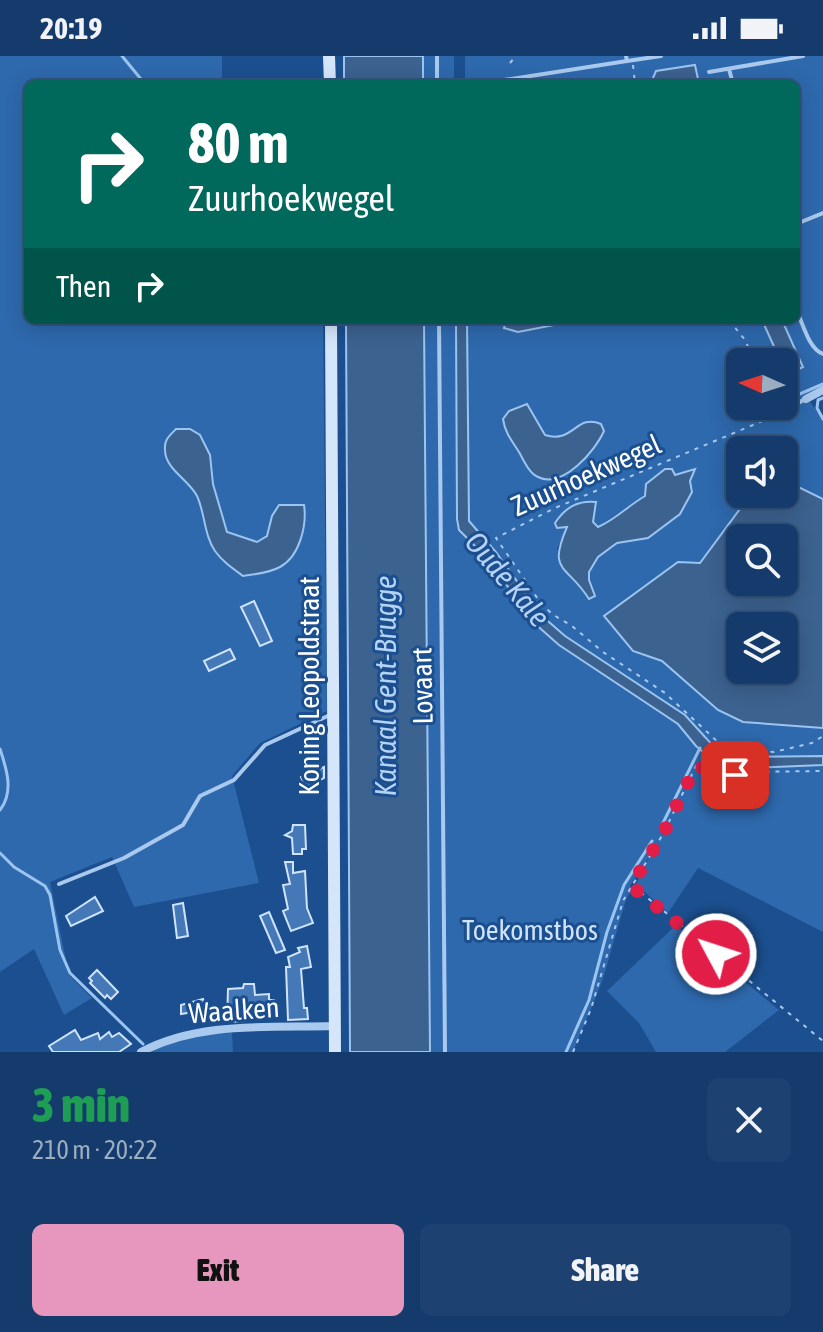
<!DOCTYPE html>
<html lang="en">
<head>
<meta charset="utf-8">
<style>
  body { margin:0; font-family:"Asap Condensed",sans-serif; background:#1d4271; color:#f1f3f6; height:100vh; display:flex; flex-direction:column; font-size:30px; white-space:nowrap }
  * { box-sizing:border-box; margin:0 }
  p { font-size:26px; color:#9dadc1 }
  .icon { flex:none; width:44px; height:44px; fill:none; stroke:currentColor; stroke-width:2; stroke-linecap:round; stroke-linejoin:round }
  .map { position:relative; height:996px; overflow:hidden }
  .drawer { display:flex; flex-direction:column; background:#143b6b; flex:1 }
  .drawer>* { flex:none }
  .hud { position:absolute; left:24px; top:24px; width:776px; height:244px; border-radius:12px; box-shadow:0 4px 20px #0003,0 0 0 2px #33557e; background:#00695c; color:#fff; overflow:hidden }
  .needle { width:52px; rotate:273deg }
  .buttons { position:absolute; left:726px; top:292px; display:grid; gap:16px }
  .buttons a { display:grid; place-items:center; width:72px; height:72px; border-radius:12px; background:#143b6b; box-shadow:0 4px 20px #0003,0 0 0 2px #33557e; font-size:40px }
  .pin { position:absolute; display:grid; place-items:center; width:68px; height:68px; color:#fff; margin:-34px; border-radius:16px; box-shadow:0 4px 12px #0006 }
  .me { position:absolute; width:88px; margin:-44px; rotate:310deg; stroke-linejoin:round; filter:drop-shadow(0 0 6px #0008) }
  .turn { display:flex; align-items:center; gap:28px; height:168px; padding:0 32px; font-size:36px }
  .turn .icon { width:104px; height:104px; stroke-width:2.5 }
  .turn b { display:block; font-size:56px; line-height:68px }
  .then { display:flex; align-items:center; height:76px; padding:0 32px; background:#0003; gap:16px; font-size:30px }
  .round { display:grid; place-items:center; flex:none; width:84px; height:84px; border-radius:12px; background:#1d4271 }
  .summary { display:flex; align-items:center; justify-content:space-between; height:136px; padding:0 32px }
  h1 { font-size:48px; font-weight:800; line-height:60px; color:#1e9e55 }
  .primary-button { display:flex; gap:16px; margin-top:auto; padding:16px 32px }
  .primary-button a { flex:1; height:92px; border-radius:12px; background:#e797bd; color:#111; font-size:32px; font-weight:800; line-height:92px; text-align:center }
  .primary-button a+a { background:#1d4271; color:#f1f3f6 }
  .status { display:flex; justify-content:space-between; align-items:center; height:56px; padding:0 40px; background:#143b6b; direction:ltr }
  .status svg { height:22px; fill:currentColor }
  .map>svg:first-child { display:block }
</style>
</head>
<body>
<div class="status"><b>20:19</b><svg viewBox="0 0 49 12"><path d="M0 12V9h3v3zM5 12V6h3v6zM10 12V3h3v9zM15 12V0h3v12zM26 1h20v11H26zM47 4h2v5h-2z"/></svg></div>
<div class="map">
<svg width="823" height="996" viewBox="0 0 823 996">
  <rect width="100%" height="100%" fill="#1b4f8f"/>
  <g fill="#2e69ad" fill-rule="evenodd">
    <path d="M0,0H222V28H28V264H323L327,655L260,687L232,720L259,827L134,851L112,801L50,826L69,919L92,942L64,959L34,893L0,916Z"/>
    <rect x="423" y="0" width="31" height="28"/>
    <path d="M465,0H823V331L805,340L823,362V443L784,424V394H740V438H751L633,595L662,605L718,654L743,666L823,672V700L749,701L732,699L715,692L685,659L565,580L541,559L496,496L470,469L468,461L467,264H506L504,272L518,276L580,264H796V28H465ZM740,306H784V350H740ZM695,414L680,458L648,482L617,487L598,501L589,515V524L595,539L589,542L572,522L557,493L567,470L555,467C565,452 577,444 596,447L593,466L598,471L674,419Z"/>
    <path d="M424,264H456L457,463L459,472L488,503L533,566L559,589L678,668L696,690L729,710L749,712L823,709V876L698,812L668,857L636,828L650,799L630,830L635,834L628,839L625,847L602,926L573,996H430Z"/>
    <path d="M676,869L779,954L725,996H656L639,967L607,935Z"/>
    <path d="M232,976L233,996H147L176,982Z"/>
  </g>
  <g fill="#3c6290" stroke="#9cc4f0" stroke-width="2" fill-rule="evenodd">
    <rect x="344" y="0" width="79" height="28"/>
    <path d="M695,9L699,28H656L653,22L656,15Z"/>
    <path d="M346,264H424L430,996H350Z"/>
    <path d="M456,264H467L469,465L496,496L541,559L565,580L685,659L715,692L732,699L749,701L823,700V709L749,712L729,710L710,702L696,690L678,668L559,589L533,566L488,503L459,474L457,463Z"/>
    <path d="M506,264H580L518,276L504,272Z"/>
    <path d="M762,264H782L803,311L787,319L784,306H781Z"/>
    <path d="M527,348L545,379C574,388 576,357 601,368L604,375C595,395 563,433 538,421C529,417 524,405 519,396C512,385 505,377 503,363L509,355Z"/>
    <path d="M176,373H190L200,379L210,399L213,428L227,476L257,486L267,480L272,460L279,449H304C307,469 300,500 280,511C269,517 256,518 243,520C232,512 223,506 215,495C204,479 205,457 197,440C189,424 165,413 165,394C164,384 169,380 176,373Z"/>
    <path d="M665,413H672L675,419L695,413L690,425L692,436L680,458L648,482L617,487L598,501L589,516V524L595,540L589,543C567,508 547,517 567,471L557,472L555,467C565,452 577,444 596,446L593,466L598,471C615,464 629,449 645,440L646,428Z"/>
    <path d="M784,424L823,443V672L743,666L718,654L662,605L633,595L604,560L678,506L700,507L751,438H784ZM740,482H784V526H740ZM740,570H784V614H740Z"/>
  </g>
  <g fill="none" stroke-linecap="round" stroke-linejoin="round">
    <g stroke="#9cc4f0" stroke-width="3">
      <path d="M122,0L145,28"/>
      <path d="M823,342L818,344L817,352L823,363"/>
      <path d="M788,343L823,328"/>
      <path d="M0,693C7,714 14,736 0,754"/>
      <path d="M661,771L700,692"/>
      <path d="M0,797L14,811L45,830L50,839L60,894L70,917L143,988"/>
      <path d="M566,996L589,944L607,876L624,829L652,785"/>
    </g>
  </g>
  <g fill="#4478b7" stroke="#cfe3fa" stroke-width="2">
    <path d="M254,545L272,585L260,590L241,551Z"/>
    <path d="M230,593L235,603L209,615L204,605Z"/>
    <path d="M324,711V722L305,732L301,721Z"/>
    <path d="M293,769H305L306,793H302V798H293L292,782L285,779L292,775Z"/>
    <path d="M285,806H293V817L305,815L307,852L313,867L291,875L283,855L288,853L283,829L290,828Z"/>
    <path d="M95,841L103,855L71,870L66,860Z"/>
    <path d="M183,847L188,880L177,882L173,849Z"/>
    <path d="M269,856L285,894L276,897L260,860Z"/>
    <path d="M307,890L311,911L301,913L304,952H307L308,963L288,964L286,911H290L288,901L300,896L298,892Z"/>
    <path d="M97,914L118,936L111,943L107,939L105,942L90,927L92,925L89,922Z"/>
    <path d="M244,928H254L255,939L269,938V944H274V961L243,960L244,965L227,966L228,933L243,932Z"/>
    <path d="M203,943L206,954L181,958V949Z"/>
    <path d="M75,974L81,984L98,977L100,983L109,976L112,981L119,977L131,988L119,996H53L49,990Z"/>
  </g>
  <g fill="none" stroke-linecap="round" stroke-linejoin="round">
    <g stroke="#a9c9ee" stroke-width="2" stroke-dasharray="4 6" stroke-linecap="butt">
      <path d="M510,7L516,0"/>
      <path d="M633,9L635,28"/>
      <path d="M729,264L745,284L755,306"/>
      <path d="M772,361L555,452L496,482L540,546L552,558L572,570L603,596L665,637L719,687L743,693L774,696L812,687L823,680"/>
      <path d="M727,718L728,690"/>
      <path d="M633,830L823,985"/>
      <path d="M573,996L591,953L623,845L663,778L696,710L715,715L720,720L727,719L729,723L738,716L823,715"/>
    </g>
    <g stroke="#a9c9ee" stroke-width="4">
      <path d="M437,0V28"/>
      <path d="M627,5L661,0"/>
      <path d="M729,13L733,28"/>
      <path d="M709,16L803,0"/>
      <path d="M498,25L627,5L626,0"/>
      <path d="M796,168L823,157"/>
      <path d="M796,253C803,267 808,292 823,298"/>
      <path d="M439,264L445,996"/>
      <path d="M780,358L805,343"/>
      <path d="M59,828L124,802L183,769L200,740L234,724L265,689L332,658"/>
    </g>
    <g stroke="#a9c9ee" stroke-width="8">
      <path d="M806,343L823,334"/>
      <path d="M141,996C199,965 269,972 334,970"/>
    </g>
    <g stroke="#d6e6fa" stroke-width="12">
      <path d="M329,0L330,28"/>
      <path d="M331,264L335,996"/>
    </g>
  </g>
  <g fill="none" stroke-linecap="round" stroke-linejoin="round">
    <path stroke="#e11d48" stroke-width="14" stroke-dasharray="0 25.2" d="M716,898L631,830L663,778L696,710L715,715L720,720L727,719L729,723L735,719"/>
  </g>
  <g text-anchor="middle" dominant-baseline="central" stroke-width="6" stroke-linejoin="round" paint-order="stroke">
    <g font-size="28" fill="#fff" stroke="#1b4f8f">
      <text transform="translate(586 419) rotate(-24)">Zuurhoekwegel</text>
      <text transform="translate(309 630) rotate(-90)">Koning Leopoldstraat</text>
      <text transform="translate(422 630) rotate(-91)">Lovaart</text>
      <text transform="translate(234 954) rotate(-4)">Waalken</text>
    </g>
    <g font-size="28" fill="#cfe3fa" stroke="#1b4f8f">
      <text x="530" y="874">Toekomstbos</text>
    </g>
    <g font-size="30" font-style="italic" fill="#b5d3f5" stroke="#1b4f8f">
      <text transform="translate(508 523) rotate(50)">Oude Kale</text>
      <text transform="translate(385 630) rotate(-90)">Kanaal Gent-Brugge</text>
    </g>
  </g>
</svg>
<div class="buttons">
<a><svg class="needle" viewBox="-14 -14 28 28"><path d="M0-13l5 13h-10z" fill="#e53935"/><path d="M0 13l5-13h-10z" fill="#9dadc1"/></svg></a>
<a><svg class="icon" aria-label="sound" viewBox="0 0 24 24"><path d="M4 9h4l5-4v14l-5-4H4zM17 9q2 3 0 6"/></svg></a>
<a><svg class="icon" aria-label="search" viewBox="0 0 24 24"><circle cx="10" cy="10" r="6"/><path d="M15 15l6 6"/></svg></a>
<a><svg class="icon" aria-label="layers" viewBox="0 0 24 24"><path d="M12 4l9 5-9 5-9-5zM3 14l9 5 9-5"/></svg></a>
</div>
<div class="pin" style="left:735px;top:719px;background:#d93025"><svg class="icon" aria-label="arrive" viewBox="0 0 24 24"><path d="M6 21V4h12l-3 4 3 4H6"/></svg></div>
<svg class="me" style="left:716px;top:898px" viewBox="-20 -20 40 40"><circle r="17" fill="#e11d48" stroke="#fff" stroke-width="3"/><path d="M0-11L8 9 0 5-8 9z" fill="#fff"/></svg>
<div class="hud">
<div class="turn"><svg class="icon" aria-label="right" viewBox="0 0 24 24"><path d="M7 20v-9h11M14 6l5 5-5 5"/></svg><div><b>80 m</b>Zuurhoekwegel</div></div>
<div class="then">Then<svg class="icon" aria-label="right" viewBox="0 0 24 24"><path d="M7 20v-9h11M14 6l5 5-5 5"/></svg></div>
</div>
</div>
<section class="drawer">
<div class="summary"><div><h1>3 min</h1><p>210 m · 20:22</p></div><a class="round"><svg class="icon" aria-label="close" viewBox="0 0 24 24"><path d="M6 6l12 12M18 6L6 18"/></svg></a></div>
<div class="primary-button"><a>Exit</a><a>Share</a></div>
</section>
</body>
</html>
